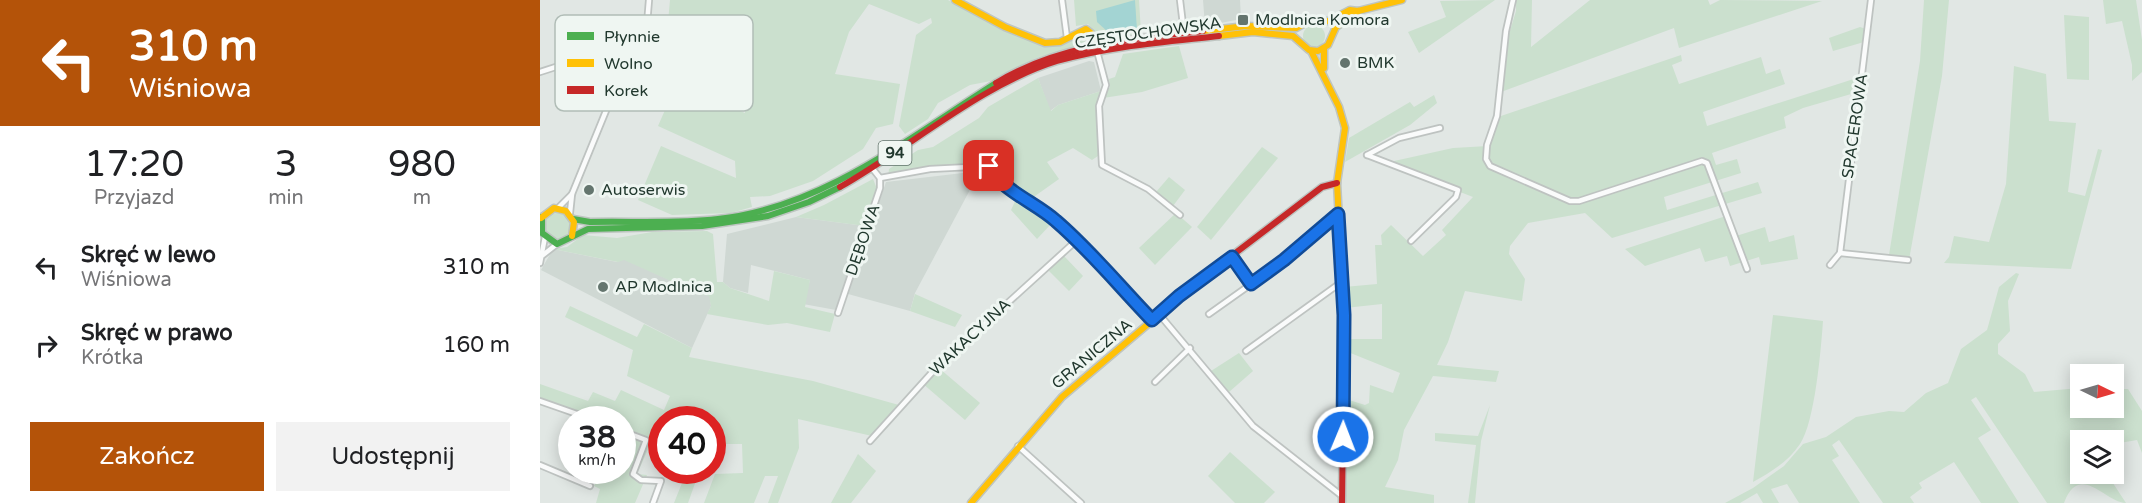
<!DOCTYPE html>
<html lang="pl">
<head>
<meta charset="utf-8">
<style>
  body { margin:0; font-family:"Varela Round",sans-serif; background:#f2f2f2; color:#202124; height:100vh; display:flex; flex-direction:column; font-size:22px; white-space:nowrap }
  * { box-sizing:border-box; margin:0 }
  p { font-size:20px; color:#757577 }
  .icon { flex:none; width:33px; height:33px; fill:none; stroke:currentColor; stroke-width:2; stroke-linecap:round; stroke-linejoin:round }
  .map { position:relative; flex:1; overflow:hidden }
  .details { display:flex; flex-direction:column; background:#fff; width:540px }
  .details>* { flex:none }
  .banner { background:#b45309; color:#fff; overflow:hidden }
  .needle { width:39px; rotate:95deg }
  .fabs { position:absolute; left:1530px; top:364px; display:grid; gap:12px }
  .fabs a { display:grid; place-items:center; width:54px; height:54px; border-radius:0px; background:#fff; box-shadow:0 3px 15px #0003; font-size:30px }
  .speed { position:absolute; left:18px; top:406px; display:flex; gap:12px; font-size:30px; font-weight:700; text-align:center }
  .speed>* { display:grid; place-content:center; width:78px; height:78px; border-radius:50%; background:#fff; box-shadow:0 3px 15px #0003; line-height:1 }
  .speed small { font-size:15px; font-weight:400 }
  .speed .limit { border:9px solid #d22; background:#fff; color:#111 }
  .pin { position:absolute; display:grid; place-items:center; width:51px; height:51px; color:#fff; margin:-26px; border-radius:12px; box-shadow:0 3px 9px #0006 }
  .me { position:absolute; width:66px; margin:-33px; rotate:1deg; stroke-linejoin:round; filter:drop-shadow(0 0 4px #0008) }
  .turn { display:flex; align-items:center; gap:21px; height:126px; padding:0 30px; font-size:27px }
  .turn .icon { width:78px; height:78px; stroke-width:2.5 }
  .turn b { display:block; font-size:42px; line-height:51px }
  .eta { display:flex; justify-content:space-evenly; align-items:center; height:102px; text-align:center }
  .eta b { font-size:36px; font-weight:600; line-height:42px }
  .cta { display:flex; gap:12px; margin-top:auto; padding:12px 30px }
  .cta a { flex:1; height:69px; border-radius:0px; background:#b45309; color:#fff; font-size:24px; font-weight:600; line-height:69px; text-align:center }
  .cta a+a { background:#f2f2f2; color:#202124 }
  ul { padding:0; list-style:none }
  li { display:flex; align-items:center; gap:18px; height:78px; padding:0 30px }
  li div { flex:1 }
  li b { display:block; font-size:22px }
  li em { font-style:normal }
  main { display:flex; flex:1; min-height:0 }
  .map>svg:first-child { display:block }
</style>
</head>
<body>
<main>
<section class="details">
<div class="banner">
<div class="turn"><svg class="icon" aria-label="left" viewBox="0 0 24 24"><path d="M17 20v-9H6M10 6l-5 5 5 5"/></svg><div><b>310 m</b>Wiśniowa</div></div>
</div>
<div class="eta">
<div><b>17:20</b><p>Przyjazd</p></div>
<div><b>3</b><p>min</p></div>
<div><b>980</b><p>m</p></div>
</div>
<ul>
<li><svg class="icon" aria-label="left" viewBox="0 0 24 24"><path d="M17 20v-9H6M10 6l-5 5 5 5"/></svg><div><b>Skręć w lewo</b><p>Wiśniowa</p></div><em>310 m</em></li>
<li><svg class="icon" aria-label="right" viewBox="0 0 24 24"><path d="M7 20v-9h11M14 6l5 5-5 5"/></svg><div><b>Skręć w prawo</b><p>Krótka</p></div><em>160 m</em></li>
</ul>
<div class="cta"><a>Zakończ</a><a>Udostępnij</a></div>
</section>
<div class="map">
<svg width="1602" height="503" viewBox="0 0 1602 503">
  <rect width="100%" height="100%" fill="#e1e7e4"/>
  <g fill="#cfd8d3">
    <path d="M663,0H700L701,19L665,26Z"/>
    <path d="M549,61L554,62L561,91L518,105L510,111L498,78Z"/>
    <path d="M440,171L375,293L370,311L308,294L346,182Z"/>
    <path d="M256,217L325,226L296,310L263,304L270,280L211,265L208,293L190,288L183,282L187,234Z"/>
    <path d="M13,249L77,262L84,259L160,294L170,296L171,306L152,348L1,270Z"/>
  </g>
  <g fill="#cbe0ce">
    <path d="M130,0H408L464,31L503,44L541,33L546,34L547,39L543,44L494,59L451,81L430,85L398,103L388,119L365,134L359,126L376,35L392,23L391,18L379,24L329,4L309,32L295,74L360,84L353,124L336,128L323,149L273,181L230,196L210,197L212,207L191,213L132,215L98,200L121,146L196,178L195,161L118,126L136,85L205,113L207,36L127,33Z"/>
    <path d="M534,0H599L601,33L564,39L559,37L548,24L536,26Z"/>
    <path d="M955,0L879,53L868,32L906,17L900,1Z"/>
    <path d="M976,0H992L991,47L1050,0H1168L1170,5L1180,0L1282,1L1139,48L1134,28L961,92L966,44L976,11Z"/>
    <path d="M1384,0H1409L1402,76L1369,260L1349,255L1380,61Z"/>
    <path d="M1563,0H1596L1602,40V72L1592,81V65L1582,21L1566,24Z"/>
    <path d="M1524,15L1549,17V80L1527,79Z"/>
    <circle cx="774" cy="36" r="11"/>
    <path d="M1320,27L1326,29L1324,42L1293,51L1289,38Z"/>
    <path d="M639,46L648,78L602,92L563,98L570,87L569,79L575,77L583,54Z"/>
    <path d="M1141,55L1142,61L1132,65L1139,84L1221,57L1226,74L1240,69L1245,84L1163,112L1167,126L1320,77L1318,92L1263,108L1244,117L1246,128L1172,153L1176,165L1197,159L1201,173L1124,197L1127,210L1218,182L1222,193L1072,238L1045,213L988,223L970,246L969,254L985,279L982,301L925,291L908,342L897,365L959,371L956,382L893,376L864,430L858,460L845,487L894,495V503H804L806,399L825,405L829,403L830,385L853,393L860,373L808,352L810,339H842V304L805,308L804,287L837,284L835,245H842L841,235L851,225L883,256L906,235L902,230L933,197L845,163L913,148L948,146L958,117Z"/>
    <path d="M1474,66L1506,74L1509,121L1536,123L1528,192L1545,196L1558,149L1562,150L1531,269L1404,263L1409,257L1414,236L1449,242L1466,184Z"/>
    <path d="M498,78L511,111L518,105L561,91L557,106L558,156L552,160L533,148L507,162L519,179L488,201L502,210L512,223L497,239L471,210L478,195L464,186L449,163L388,166L348,178L349,169L378,150L393,147L439,118L448,107Z"/>
    <path d="M894,95L897,103L870,125L805,162L809,138L870,102L874,107Z"/>
    <path d="M722,147L738,158L671,240L657,227Z"/>
    <path d="M629,177L645,190L633,206L616,192Z"/>
    <path d="M333,179L337,189L325,226L256,217L284,205Z"/>
    <path d="M636,213L652,227L615,265L599,248Z"/>
    <circle cx="17" cy="226" r="13"/>
    <path d="M1189,215L1196,236L1225,227L1229,242L1254,235L1258,259L1221,265L1219,257L1190,266L1187,256L1165,262L1160,248L1105,266L1085,249Z"/>
    <path d="M167,231L173,234L177,282H183L190,288L229,301L234,271L270,280L265,307L295,314L290,332L247,323L228,325L167,314L171,306L169,296L160,294L84,260L78,262L13,249L27,247L43,235L77,238L112,232Z"/>
    <path d="M524,256L543,276L529,291L508,270Z"/>
    <path d="M1476,273L1479,274L1468,301L1470,331L1458,344V354L1485,374L1494,392L1540,388V408H1574V389H1588L1602,411V453L1597,440L1574,444V441H1540V474H1567L1586,503C1565,503 1540,461 1524,503H1507L1436,397L1431,400L1451,430L1438,438L1479,503H1441L1414,462L1379,483L1382,488L1370,497L1374,503H1343L1299,440L1292,445L1299,456L1292,460L1320,503H1259L1247,484L1231,489L1239,503H1223L1217,493L1200,503H1185L1213,488L1244,466L1263,444L1286,437L1316,417L1349,411L1364,412L1386,393L1408,383L1421,349L1447,330L1459,287Z"/>
    <path d="M375,294L422,315L415,327L370,311Z"/>
    <path d="M30,306L97,337L104,324L152,348L149,357L273,381L359,405L355,414L332,436L258,419L259,448L238,503H228L238,476H225L214,503H164L175,474L203,473L202,444H173L172,420H122L121,445H110L97,474L107,475L95,503H56L60,489L54,486L62,471H82V420H58L0,399V384L48,401L53,392L75,401L81,390L124,410L130,396L87,376L93,350L25,317Z"/>
    <path d="M1233,315L1283,321C1281,349 1275,422 1260,444C1248,462 1231,472 1213,482Z"/>
    <path d="M699,353L713,371L689,392L671,371Z"/>
    <path d="M400,369L440,403L425,420L382,383Z"/>
    <path d="M950,405L941,441L935,503H928L936,445L895,441V433L938,436Z"/>
    <path d="M690,452L735,492L724,503H695L668,476Z"/>
    <path d="M318,454L336,471L311,503H291Z"/>
    <path d="M158,475L148,503H134L144,478Z"/>
  </g>
  <path fill="#a3d4d3" d="M595,0L597,30L568,32L557,22L556,11Z"/>
  <g fill="none" stroke-linecap="round" stroke-linejoin="round">
    <defs>
      <g id="street">
        <path d="M522,0L527,38"/>
        <path d="M640,0L644,33"/>
        <path d="M973,0L966,31L957,116L947,145L946,159L950,166L1030,201H1039L1162,161L1167,163L1207,269"/>
        <path d="M557,51L566,85L559,106L562,165L608,189L640,215"/>
        <path d="M0,72L28,63L48,48L62,43L99,37"/>
        <path d="M827,155L918,190L916,197L871,241"/>
        <path d="M827,155L859,138L900,128"/>
        <path d="M340,178L390,169L449,166C461,189 487,195 506,211C545,244 578,283 612,320"/>
        <path d="M18,208L32,194"/>
        <path d="M30,213L32,194L88,57L107,24L109,0"/>
        <path d="M1300,253L1368,260"/>
        <path d="M3,255L17,244"/>
        <path d="M692,257L711,284"/>
        <path d="M0,263L5,237"/>
        <path d="M1290,265L1300,253L1331,0"/>
        <path d="M298,313L340,188V178L332,168"/>
        <path d="M619,314L713,426L802,496"/>
        <path d="M669,314L745,260L798,214"/>
        <path d="M706,351L803,281"/>
        <path d="M615,382L650,348"/>
        <path d="M0,401L54,420"/>
        <path d="M82,431L106,440L93,474L101,480L121,481L113,503"/>
        <path d="M330,441L396,368L537,240"/>
        <path d="M478,446L541,503"/>
        <path d="M0,465L50,486"/>
      </g>
      <g id="fast">
        <path d="M2,217V233L17,244L48,229L162,226L228,216L269,202L300,187"/>
        <path d="M33,219L50,222C92,221 136,224 178,219C282,208 370,137 456,83"/>
      </g>
      <g id="slow">
        <path d="M415,0L465,27L505,43L520,42L546,29L551,33L554,45"/>
        <path d="M663,31L706,26L756,28L769,21H789L810,10L818,11L862,0"/>
        <path d="M679,36L713,32L753,36L769,50L778,51L788,45L796,27L818,11"/>
        <path d="M784,49V68"/>
        <path d="M771,51L799,107L805,128L797,183L804,315L803,425"/>
        <path d="M1,218L14,208L26,211L34,222L32,236"/>
        <path d="M431,503L522,397L660,280"/>
      </g>
      <g id="jam">
        <path d="M456,83C518,45 592,39 663,31"/>
        <path d="M300,187C369,148 442,84 517,61C570,46 625,42 679,36"/>
        <path d="M660,280L782,187L797,183"/>
        <path d="M802,503L803,425"/>
      </g>
    </defs>
    <use href="#street" stroke="#bec3c1" stroke-width="8"/>
    <use href="#fast" stroke="#bec5c1" stroke-width="9"/>
    <use href="#slow" stroke="#bec5c1" stroke-width="9"/>
    <use href="#jam" stroke="#bec5c1" stroke-width="9"/>
    <use href="#street" stroke="#fafbfb" stroke-width="4.5"/>
    <use href="#fast" stroke="#4caf50" stroke-width="6"/>
    <use href="#slow" stroke="#ffc107" stroke-width="6"/>
    <use href="#jam" stroke="#c62828" stroke-width="6"/>
  </g>
  <g fill="none" stroke-linecap="round" stroke-linejoin="round">
    <defs>
      <path id="route" d="M449,166C462,191 495,202 516,221C551,251 580,287 612,320L639,296L692,257L711,284L744,260L798,214L804,315L803,437"/>
    </defs>
    <use href="#route" stroke="#114b97" stroke-width="15"/>
    <use href="#route" stroke="#1a73e8" stroke-width="10"/>
  </g>
  <g fill="#64756e" stroke="#eff6f2" stroke-width="2">
    <rect x="697" y="14" width="12" height="12" rx="3"/>
    <circle cx="805" cy="63" r="6"/>
    <circle cx="49" cy="190" r="6"/>
    <circle cx="63" cy="287" r="6"/>
  </g>
  <g text-anchor="middle" dominant-baseline="central" stroke-width="6" stroke-linejoin="round" paint-order="stroke">
    <rect fill="#eff6f2" stroke="#5f7169" stroke-width="1.5" x="338.5" y="141" width="33" height="24" rx="4.5"/>
    <g font-size="15" font-weight="bold" fill="#21382e">
      <text x="355" y="153">94</text>
    </g>
    <g font-size="16" fill="#21382e" stroke="#eff6f2" text-anchor="start">
      <text x="715" y="20">Modlnica Komora</text>
      <text x="817" y="63">BMK</text>
      <text x="61" y="190">Autoserwis</text>
      <text x="75" y="287">AP Modlnica</text>
    </g>
    <g font-size="16" fill="#21382e" stroke="#eff6f2">
      <text transform="translate(608 33) rotate(-8)">CZĘSTOCHOWSKA</text>
      <text transform="translate(1315 126) rotate(-82)">SPACEROWA</text>
      <text transform="translate(323 240) rotate(-71)">DĘBOWA</text>
      <text transform="translate(430 337) rotate(-43)">WAKACYJNA</text>
      <text transform="translate(552 354) rotate(-40)">GRANICZNA</text>
    </g>
  </g>
  <rect x="15" y="15" width="198" height="96" rx="9" fill="#eff6f2" stroke="#b1bdb7" stroke-width="1.5"/>
  <rect x="27" y="32" width="27" height="8" fill="#4caf50"/>
  <rect x="27" y="59" width="27" height="8" fill="#ffc107"/>
  <rect x="27" y="86" width="27" height="8" fill="#c62828"/>
  <g font-size="16" fill="#21382e">
    <text x="64" y="42">Płynnie</text>
    <text x="64" y="69">Wolno</text>
    <text x="64" y="96">Korek</text>
  </g>
</svg>
<div class="fabs">
<a><svg class="needle" viewBox="-14 -14 28 28"><path d="M0-13l5 13h-10z" fill="#e53935"/><path d="M0 13l5-13h-10z" fill="#757577"/></svg></a>
<a><svg class="icon" aria-label="layers" viewBox="0 0 24 24"><path d="M12 4l9 5-9 5-9-5zM3 14l9 5 9-5"/></svg></a>
</div>
<div class="speed"><div>38<small>km/h</small></div><div class="limit">40</div></div>
<div class="pin" style="left:449px;top:166px;background:#d93025"><svg class="icon" aria-label="arrive" viewBox="0 0 24 24"><path d="M6 21V4h12l-3 4 3 4H6"/></svg></div>
<svg class="me" style="left:803px;top:437px" viewBox="-20 -20 40 40"><circle r="17" fill="#1a73e8" stroke="#fff" stroke-width="3"/><path d="M0-11L8 9 0 5-8 9z" fill="#fff"/></svg>
</div>
</main>
</body>
</html>
